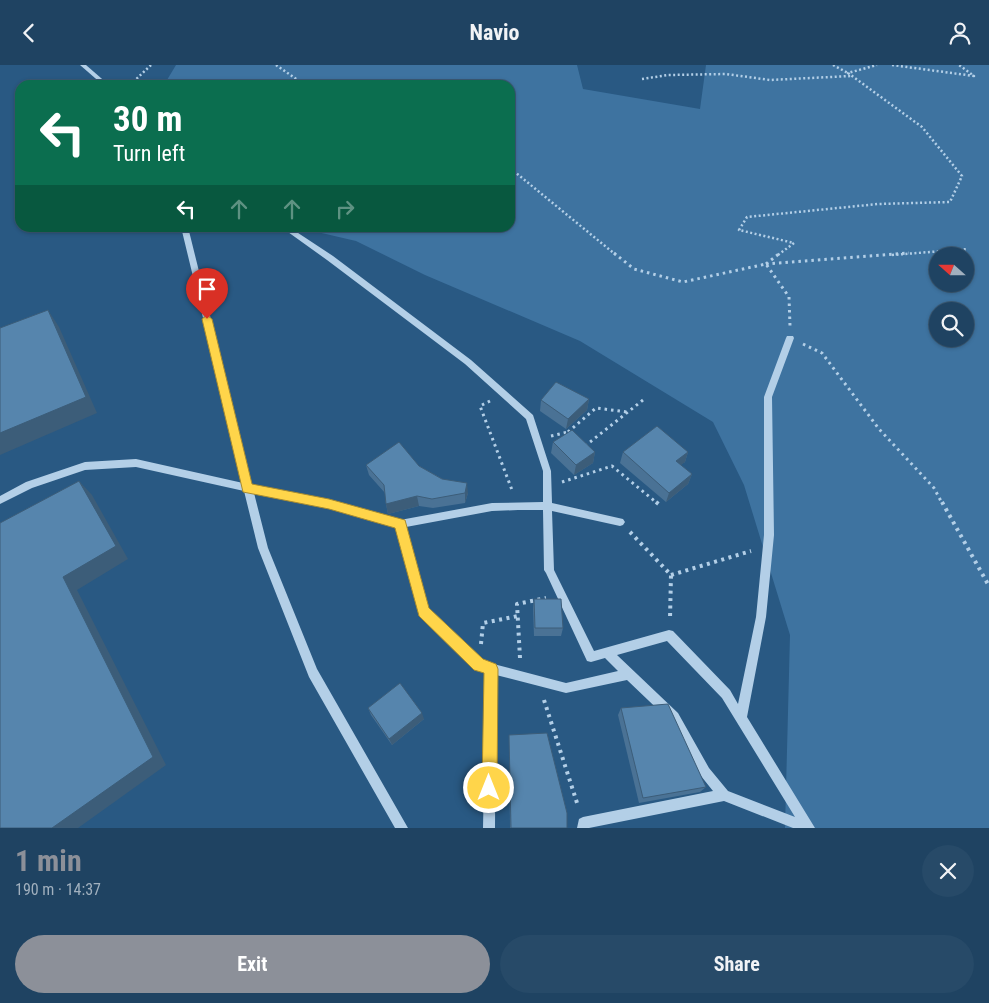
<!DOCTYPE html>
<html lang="en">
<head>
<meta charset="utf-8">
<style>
  body { margin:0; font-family:"Roboto Condensed",sans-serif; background:#274a68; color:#f1f3f6; height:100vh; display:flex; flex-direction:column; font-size:19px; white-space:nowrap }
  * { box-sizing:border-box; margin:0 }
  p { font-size:16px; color:#a1b0be }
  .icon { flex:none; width:28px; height:28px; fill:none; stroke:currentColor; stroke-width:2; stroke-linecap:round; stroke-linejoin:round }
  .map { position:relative; height:763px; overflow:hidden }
  .panel { display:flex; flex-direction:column; background:#1f4362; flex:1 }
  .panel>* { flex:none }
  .top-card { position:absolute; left:15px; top:15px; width:500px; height:152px; border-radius:15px; box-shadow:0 1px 4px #0004,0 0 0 1px #3c5c77; background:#0b6e4f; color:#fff; overflow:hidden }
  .needle { width:32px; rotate:291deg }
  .buttons { position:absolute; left:929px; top:182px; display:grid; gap:10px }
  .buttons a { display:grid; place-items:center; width:45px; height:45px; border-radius:50%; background:#1f4362; box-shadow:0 1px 4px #0004,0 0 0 1px #3c5c77; font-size:25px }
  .pin { position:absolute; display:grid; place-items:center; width:42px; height:42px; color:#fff; margin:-51px -21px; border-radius:50% 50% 50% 0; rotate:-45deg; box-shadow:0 0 5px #0007 }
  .pin .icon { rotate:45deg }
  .me { position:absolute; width:55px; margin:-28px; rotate:0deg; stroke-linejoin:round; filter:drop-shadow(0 0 4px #0008) }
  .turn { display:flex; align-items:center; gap:18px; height:105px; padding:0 15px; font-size:22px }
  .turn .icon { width:65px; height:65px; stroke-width:2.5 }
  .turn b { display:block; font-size:35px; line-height:42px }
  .lanes { display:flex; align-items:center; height:48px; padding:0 15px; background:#0003; justify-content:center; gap:25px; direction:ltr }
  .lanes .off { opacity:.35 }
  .round { display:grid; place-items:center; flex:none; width:52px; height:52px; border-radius:26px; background:#274a68 }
  .overview { display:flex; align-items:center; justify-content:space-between; height:85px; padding:0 15px }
  h1 { font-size:30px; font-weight:700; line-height:38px; color:#8c9099 }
  .cta { display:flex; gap:10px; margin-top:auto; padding:10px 15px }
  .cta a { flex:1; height:58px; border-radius:30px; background:#8c9099; color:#fff; font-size:20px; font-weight:700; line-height:58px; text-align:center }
  .cta a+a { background:#274a68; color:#f1f3f6 }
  header { display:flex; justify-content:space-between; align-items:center; height:65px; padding:0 15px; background:#1f4362; font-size:22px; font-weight:700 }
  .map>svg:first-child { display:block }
</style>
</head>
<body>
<header><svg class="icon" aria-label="back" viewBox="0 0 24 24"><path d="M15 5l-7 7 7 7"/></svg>Navio<svg class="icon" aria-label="person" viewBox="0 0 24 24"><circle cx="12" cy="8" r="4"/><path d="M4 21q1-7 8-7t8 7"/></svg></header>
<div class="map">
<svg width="989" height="763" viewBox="0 0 989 763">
  <rect width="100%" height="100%" fill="#295983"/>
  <path fill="#3e73a0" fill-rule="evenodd" d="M176,0H577L583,24L700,44L706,0H989V763H785L790,570L744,420L713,357L580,276L425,210L356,176L300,163L510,162V20H164ZM938,191H965V219H938ZM938,246H965V274H938Z"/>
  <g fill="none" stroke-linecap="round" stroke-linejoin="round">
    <g stroke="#b3cfe7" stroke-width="2.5" stroke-dasharray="2 2.5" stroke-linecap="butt">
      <path d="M276,0L305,20"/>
      <path d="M833,0L848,8"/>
      <path d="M892,0L974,11L959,0"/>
      <path d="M642,14L668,10L726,9L770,15L851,11"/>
      <path d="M130,20L151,0"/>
      <path d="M510,103L616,190"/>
      <path d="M778,190L794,178L739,165L747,152L878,139L950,137L962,111L922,62L848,8L877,0"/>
      <path d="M892,190L968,184"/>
    </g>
    <g stroke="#b3cfe7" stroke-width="3" stroke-dasharray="2.5 4" stroke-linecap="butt">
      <path d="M614,188L634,204L683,217L766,199L789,232L790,261"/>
      <path d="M766,199L780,188"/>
      <path d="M766,199L909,188"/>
      <path d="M803,279L822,288L879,364L934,423L942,438"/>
      <path d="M490,336L480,341L512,425"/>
      <path d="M568,367L596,343L627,347"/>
      <path d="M551,371L568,367L571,370"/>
      <path d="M585,381L643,335"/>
      <path d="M562,417L612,401L657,438"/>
    </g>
    <g stroke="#b3cfe7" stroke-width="4" stroke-dasharray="3 4.5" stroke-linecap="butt">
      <path d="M656,437L660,440"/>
      <path d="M942,437L989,521"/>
      <path d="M630,467L671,510L670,554"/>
      <path d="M671,510L751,486"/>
      <path d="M481,579L483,558L518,551"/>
      <path d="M520,593L517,539L546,533"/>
      <path d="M544,635L578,741"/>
    </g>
    <g fill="#b3cfe7" fill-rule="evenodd">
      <path d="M80,0H86L109,20H103Z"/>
      <path d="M181,162H188L252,420L329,435L400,455L492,438L543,437V406L526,354L465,299L327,195L281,162H289L333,191L471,295L533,350L551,406L552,438L623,454L625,457L623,460L620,461L552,446L554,505L594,586L669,565L673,566L730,625L738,639L756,552L764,470V332L786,273L787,271H793L794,273L772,332L774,470L766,552L747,652L815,763H793L724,736L589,763H577L579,754L583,752L713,726L701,711L670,656L627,615L566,628L496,610L495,763H483L486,607L475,604L420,549L396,462L329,443L254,428L268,483L317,604L408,763H395L309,612L258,483L244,426L136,402L85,405L32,423L0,439V431L26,417L85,397L136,394L243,418ZM518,445H543L544,505L546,508L587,596L591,597L605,593L618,606L566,618L482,596L428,543L406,462L492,446ZM667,576L722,633L795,752L728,726L709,703L678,648L617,590Z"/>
    </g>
  </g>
  <g fill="#4a7295">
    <path d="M589,334L587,345L566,364L540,346L541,335Z"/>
    <path d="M553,377L595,387L593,398L574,410L551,388Z"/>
    <path d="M623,387H688L685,397L680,400L692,409L688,419L666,437L620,398Z"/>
    <path d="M366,400L419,401L468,428L465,438L433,443L419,441L388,449L386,439L385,428L369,410Z"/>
    <path d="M534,534L563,563L561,571H534L533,543Z"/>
    <path d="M368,643L424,654L392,680L371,650Z"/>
    <path d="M621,643L706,722L700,727L639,738L618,650Z"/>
    <path d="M509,670L567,763H510Z"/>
  </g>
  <g fill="#3c5d79">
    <path d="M48,245L59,262L97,348L0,390V368Z"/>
    <path d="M589,334L587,345L566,364L568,354Z"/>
    <path d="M595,387L593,398L574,410L576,400Z"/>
    <path d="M688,387L685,397L672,407L676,396Z"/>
    <path d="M692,409L688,419L666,437L669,428Z"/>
    <path d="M79,416L92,430L128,494L77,525L166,700L78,763H52L63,512Z"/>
    <path d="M467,418L468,428L465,438V428Z"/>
    <path d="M417,431L419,441L388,449L386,439Z"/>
    <path d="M422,648L424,654L392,680L389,674Z"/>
  </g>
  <g fill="#5685ad" stroke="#3c5d79">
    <path d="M48,245L86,332L0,368V263Z"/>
    <path d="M556,317L589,334L568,354L541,335Z"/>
    <path d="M657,361L688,387L676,396L692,409L669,428L623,387Z"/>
    <path d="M572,365L595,387L576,400L553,377Z"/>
    <path d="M399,377L419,401L442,414L467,418L465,428L432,434L417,431L386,439L384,420L366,400Z"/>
    <path d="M79,416L116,481L63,512L153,692L52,763H0V458Z"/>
    <path d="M534,534H561L563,563H535Z"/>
    <path d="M400,618L422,648L389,674L368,643Z"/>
    <path d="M668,639L706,722L643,733L621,643Z"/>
    <path d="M547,668L567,748V763H511L509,670Z"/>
  </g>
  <path fill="#ffd54a" stroke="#a68a30" d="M207,250L212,254L252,419L329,434L405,455L429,543L483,594L496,599L498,604L497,723L495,729L489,731L484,729L482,723L484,608L474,605L419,551L395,463L329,444L243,427L202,254Z"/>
</svg>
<div class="buttons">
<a><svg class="needle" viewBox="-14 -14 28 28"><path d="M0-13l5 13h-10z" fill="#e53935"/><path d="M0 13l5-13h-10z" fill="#a1b0be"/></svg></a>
<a><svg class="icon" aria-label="search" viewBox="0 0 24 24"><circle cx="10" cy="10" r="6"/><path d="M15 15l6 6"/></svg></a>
</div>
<div class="pin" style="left:207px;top:254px;background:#d93025"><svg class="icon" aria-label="arrive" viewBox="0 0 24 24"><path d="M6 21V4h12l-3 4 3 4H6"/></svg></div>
<svg class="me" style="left:489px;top:723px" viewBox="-20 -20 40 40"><circle r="17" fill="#ffd54a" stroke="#fff" stroke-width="3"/><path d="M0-11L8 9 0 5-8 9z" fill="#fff"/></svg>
<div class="top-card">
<div class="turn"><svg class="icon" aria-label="left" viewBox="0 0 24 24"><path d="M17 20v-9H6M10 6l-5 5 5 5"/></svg><div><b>30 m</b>Turn left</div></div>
<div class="lanes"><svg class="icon" aria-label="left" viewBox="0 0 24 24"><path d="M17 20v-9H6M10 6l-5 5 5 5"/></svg><svg class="icon off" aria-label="ahead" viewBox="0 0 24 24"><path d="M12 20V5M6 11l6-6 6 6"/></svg><svg class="icon off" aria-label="ahead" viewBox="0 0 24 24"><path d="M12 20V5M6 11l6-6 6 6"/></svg><svg class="icon off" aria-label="right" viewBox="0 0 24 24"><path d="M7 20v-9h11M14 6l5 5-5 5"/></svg></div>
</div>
</div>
<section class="panel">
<div class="overview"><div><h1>1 min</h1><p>190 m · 14:37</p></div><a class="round"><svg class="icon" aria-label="close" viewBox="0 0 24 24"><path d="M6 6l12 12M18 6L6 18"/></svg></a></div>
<div class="cta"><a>Exit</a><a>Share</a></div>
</section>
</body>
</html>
